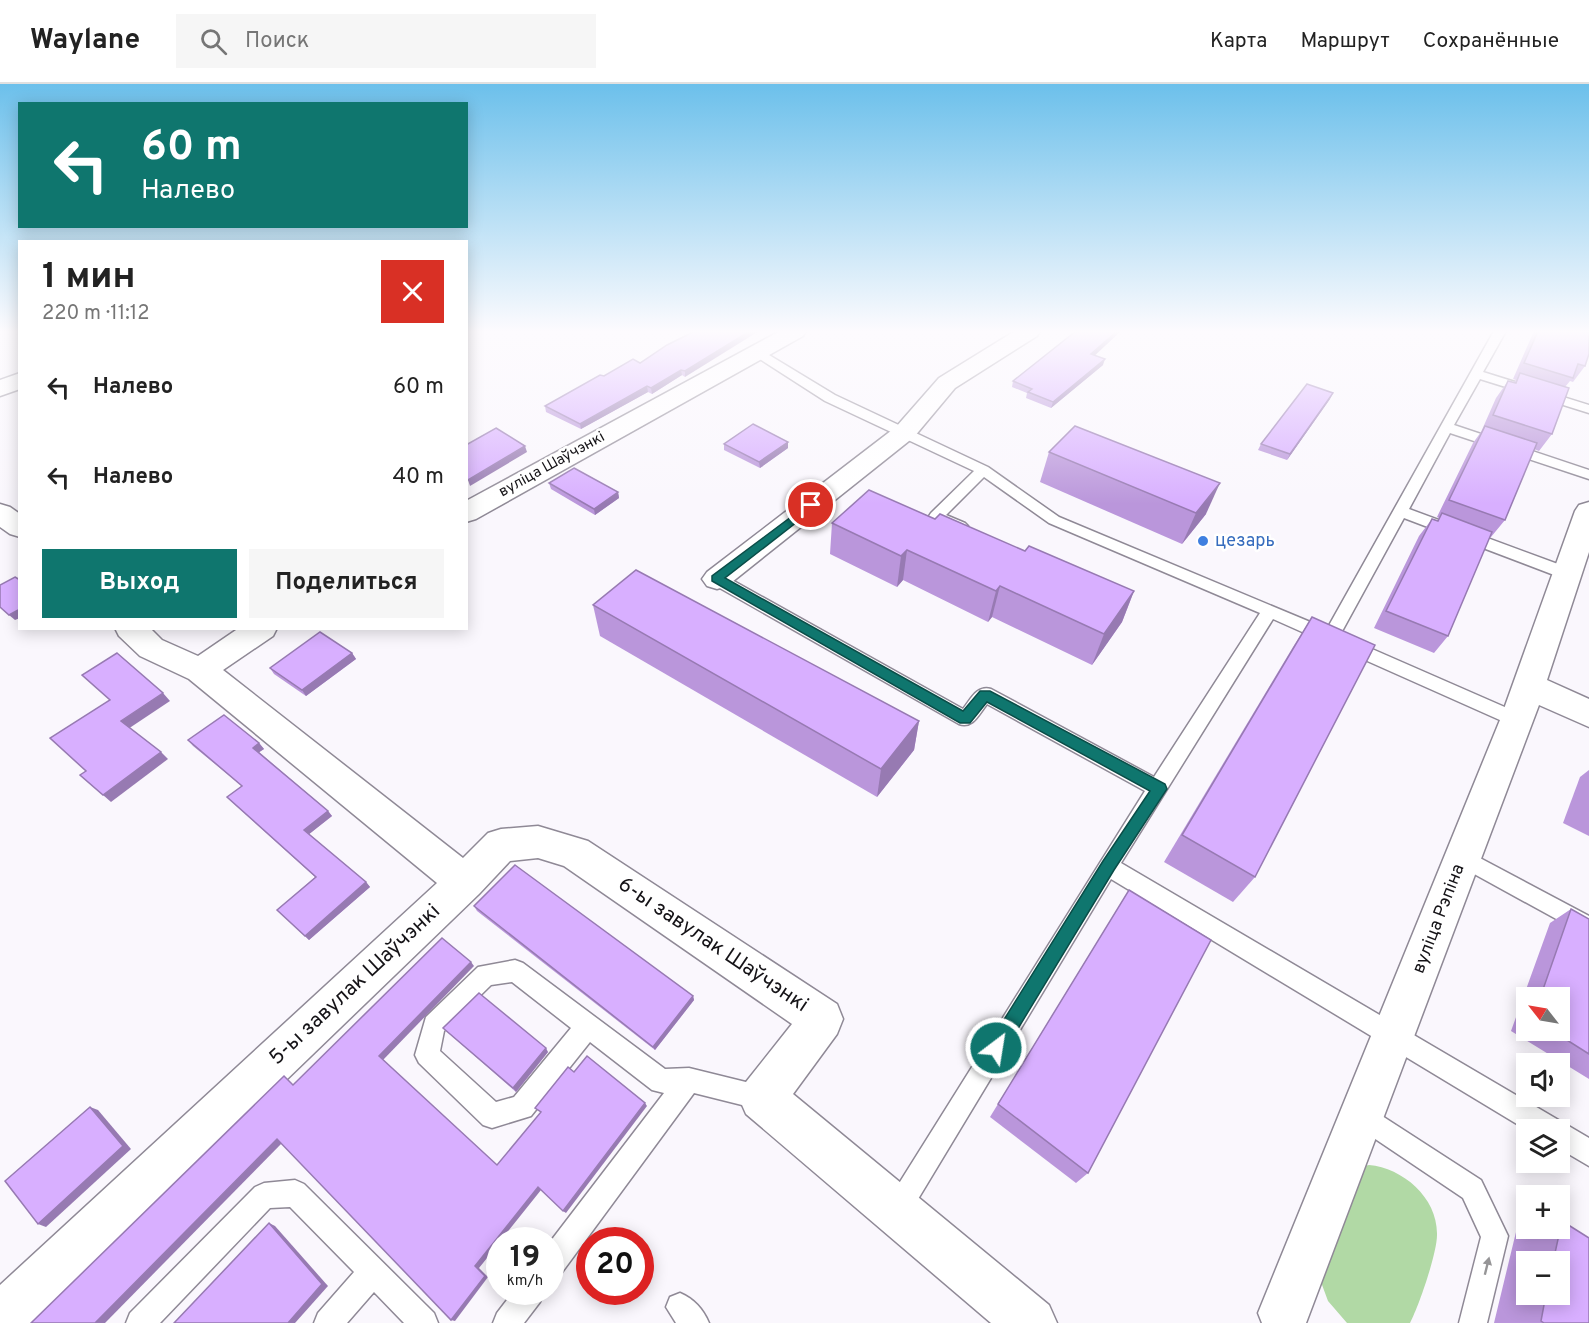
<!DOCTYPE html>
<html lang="ru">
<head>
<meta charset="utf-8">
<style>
  body { margin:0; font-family:Overpass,sans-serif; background:#f6f6f6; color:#222; height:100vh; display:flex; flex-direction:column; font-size:22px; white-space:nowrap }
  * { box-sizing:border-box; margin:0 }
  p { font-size:20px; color:#767676 }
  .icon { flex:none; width:33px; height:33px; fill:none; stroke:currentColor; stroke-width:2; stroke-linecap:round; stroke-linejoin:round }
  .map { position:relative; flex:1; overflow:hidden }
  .panel { position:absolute; left:18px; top:156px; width:450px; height:390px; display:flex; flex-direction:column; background:#fff; border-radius:0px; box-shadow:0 3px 15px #0003 }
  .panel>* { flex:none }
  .banner { position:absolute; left:18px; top:18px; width:450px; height:126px; border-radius:0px; box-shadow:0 3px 15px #0003; background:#0f766e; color:#fff; overflow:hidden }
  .needle { width:39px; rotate:301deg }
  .buttons { position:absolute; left:1516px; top:903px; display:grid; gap:12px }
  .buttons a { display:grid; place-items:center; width:54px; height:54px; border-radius:0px; background:#fff; box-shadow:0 3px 15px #0003; font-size:30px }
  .speed { position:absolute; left:486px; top:1143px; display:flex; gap:12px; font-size:30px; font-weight:700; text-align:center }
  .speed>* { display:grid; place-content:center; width:78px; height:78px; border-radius:50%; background:#fff; box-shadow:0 3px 15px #0003; line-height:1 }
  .speed small { font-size:15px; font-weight:400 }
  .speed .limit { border:9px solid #d22; background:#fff; color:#111 }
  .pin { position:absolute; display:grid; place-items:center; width:51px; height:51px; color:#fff; margin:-26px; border:3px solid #fff; border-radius:50%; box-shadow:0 2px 6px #0007 }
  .me { position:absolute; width:66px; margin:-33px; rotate:31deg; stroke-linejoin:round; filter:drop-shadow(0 0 4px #0008) }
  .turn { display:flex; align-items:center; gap:21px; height:126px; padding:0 24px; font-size:27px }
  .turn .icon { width:78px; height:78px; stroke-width:2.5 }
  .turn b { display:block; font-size:42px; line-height:51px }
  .round { display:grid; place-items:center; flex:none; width:63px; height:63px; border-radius:0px; background:#f6f6f6 }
  .summary { display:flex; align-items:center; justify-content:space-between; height:102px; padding:0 24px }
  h1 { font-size:36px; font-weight:700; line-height:45px }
  .action { display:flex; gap:12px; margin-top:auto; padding:12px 24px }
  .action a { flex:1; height:69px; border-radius:0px; background:#0f766e; color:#fff; font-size:24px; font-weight:700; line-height:69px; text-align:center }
  .action a+a { background:#f6f6f6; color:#222 }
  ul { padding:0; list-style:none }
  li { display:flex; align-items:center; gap:18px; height:90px; padding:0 24px }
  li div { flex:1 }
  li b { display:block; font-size:22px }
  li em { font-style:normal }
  header { display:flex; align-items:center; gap:36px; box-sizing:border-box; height:84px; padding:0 30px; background:#fff; border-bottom:2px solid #e0e0e0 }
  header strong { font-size:28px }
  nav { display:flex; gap:33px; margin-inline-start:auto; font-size:21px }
  .search { width:420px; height:54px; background:#f6f6f6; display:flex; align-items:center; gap:15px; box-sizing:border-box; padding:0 21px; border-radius:0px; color:#767676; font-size:22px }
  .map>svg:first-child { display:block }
</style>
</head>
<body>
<header>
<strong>Waylane</strong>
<div class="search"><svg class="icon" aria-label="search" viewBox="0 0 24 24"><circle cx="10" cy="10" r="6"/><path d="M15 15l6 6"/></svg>Поиск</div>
<nav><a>Карта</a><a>Маршрут</a><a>Сохранённые</a></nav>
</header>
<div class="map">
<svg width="1589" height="1239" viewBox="0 0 1589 1239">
  <rect width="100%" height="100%" fill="#faf7fd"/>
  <path fill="#b1d9a5" d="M1369,1081C1403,1084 1438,1114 1437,1151C1437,1169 1419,1222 1410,1239H1347L1328,1217L1318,1190L1359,1083Z"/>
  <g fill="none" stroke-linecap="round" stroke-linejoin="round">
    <defs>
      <g id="service">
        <path d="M1494,247H1506L1483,288L1589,321V329L1480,295L1454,341L1589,386V395L1450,349L1409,425L1574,486L1576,490L1574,494H1562L1404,434L1340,551L1523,631L1526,636L1523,641L1517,643L1511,641L1273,535L1121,779L1589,1054V1082L1560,1065V1046H1527L1111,795L906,1135L897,1139L888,1135L884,1126L888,1117L1145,707L987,620C979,630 973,645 959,640L711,499L709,495L711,491H723L963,625C971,615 977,601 991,605L1154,693L1260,529L1049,439L984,393L946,431L965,439L968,442L965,445H955L931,435L929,432L931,429L974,387L825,317L749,268L751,265H759L835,311L988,383L1059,433L1327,545Z"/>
        <path d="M1463,765L1589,832V853L1456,780L1453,774L1456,768Z"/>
        <path d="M515,876L523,879L665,985L689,984L762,1002L771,1005L774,1014L771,1023L762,1026L694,1009L560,1191L550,1194V1158L664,1009L652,1006L590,958L531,1032L492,1044L483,1041L419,979L415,971L426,933L478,883ZM512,898L571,944L514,1013L496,1018L440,967L444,947L491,901Z"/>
        <path d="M1362,1019L1481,1096L1508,1152L1487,1239H1459L1481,1153L1463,1114L1353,1040L1350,1031L1353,1022Z"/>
        <path d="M295,1096L304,1100L434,1229L438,1239H404L374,1208L347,1239H314L318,1229L354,1188L290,1123L270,1124L160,1239H126L130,1229L255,1103L264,1099Z"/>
        <path d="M513,1208H544L540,1218L524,1239H493L497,1229Z"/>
        <path d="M680,1209C694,1215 703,1225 709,1239H676L666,1223L670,1213Z"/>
      </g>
      <g id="minor">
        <path d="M780,247H806L803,252L476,435L466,438V417Z"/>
        <path d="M1015,247H1040L1037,252L955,304L914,353L727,502L717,505L707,502L702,495L707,488L896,343L939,294Z"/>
        <path d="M20,289V305L0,312V296Z"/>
        <path d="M0,420L10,423L20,430V453L10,450L0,443Z"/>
        <path d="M115,544H150L162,556L198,572L239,544H277L273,552L223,586L463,774L488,749L501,745L538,742L588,757L837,920L843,935L837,950L793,1010L1049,1221L1057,1239H991L746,1030L739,1014L746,998L792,940L564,782L538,774L510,777L479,810L34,1239H0V1201L437,799L189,595L140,572L119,552Z"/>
      </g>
      <path id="tertiary" d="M1589,418V468L1547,596L1589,615V643L1539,621L1306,1239H1262L1258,1229L1500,636L1575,427L1579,421Z"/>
    </defs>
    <use href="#service" stroke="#8f8996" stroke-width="3"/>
    <use href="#minor" stroke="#8f8996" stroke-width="3"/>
    <use href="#tertiary" stroke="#8f8996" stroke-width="3"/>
    <use href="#service" fill="#fff" fill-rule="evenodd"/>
    <use href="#minor" fill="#fff" fill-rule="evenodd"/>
    <use href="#tertiary" fill="#fff" fill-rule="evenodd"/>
  </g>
  <g fill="#ba96db" fill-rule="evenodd">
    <path d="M695,247L685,293L682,291L652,310L648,308L581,345L546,328L545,322L604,292L640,279Z"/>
    <path d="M1534,247H1589L1585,282L1573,298L1570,297L1565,303L1552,350L1539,367L1534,365L1505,436L1491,453L1490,452L1448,552L1434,569L1374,544L1419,452L1432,435L1437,437L1439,434L1437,433L1473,359L1481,348L1496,314L1508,297L1513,299L1516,296L1513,295Z"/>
    <path d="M1095,271L1103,281L1051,324L1026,314L1027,309L1012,303L1013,297Z"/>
    <path d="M1330,315L1287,376L1258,366L1261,360Z"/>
    <path d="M724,360L788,364L760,384L724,366Z"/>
    <path d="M1049,368L1206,430L1182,460L1040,398Z"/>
    <path d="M549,399L618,408L619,414L595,431L551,405Z"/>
    <path d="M935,435L1134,507L1122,538L1092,581L992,533L988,538L903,496L897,503L830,470L832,439Z"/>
    <path d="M593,521L919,637L914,666L877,713L600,552Z"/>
    <path d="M1312,533L1255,793L1233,818L1164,778L1293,563Z"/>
    <path d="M352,569L356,575L306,612L274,590L270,584Z"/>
    <path d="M188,656L259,659L264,665L259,668L328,727L332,732L309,750L366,798L370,803L309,856L277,826L315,793L232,718L227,713L242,702L193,662Z"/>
    <path d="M1589,686V752L1563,739L1580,693Z"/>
    <path d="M1129,806L1088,1089L1076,1099L990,1033Z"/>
    <path d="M474,822L693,912L694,916L655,966L477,827Z"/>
    <path d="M1571,825L1589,835V995L1511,947L1550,839ZM1527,914H1560V946H1527Z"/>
    <path d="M443,944L548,968L516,1008Z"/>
    <path d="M1560,1137H1562L1589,1239H1494L1516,1148L1530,1144H1560ZM1527,1178H1560V1210H1527Z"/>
  </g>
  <g fill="#977ab2">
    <path d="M750,247H759L685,293V287Z"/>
    <path d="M1117,247H1121L1090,276L1091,270Z"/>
    <path d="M1105,275L1103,281L1051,324L1053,318Z"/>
    <path d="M681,286L682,291L652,310L651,304Z"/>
    <path d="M647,302L648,308L581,345L580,340Z"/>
    <path d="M1333,309L1330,315L1287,376L1290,370Z"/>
    <path d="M788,358V364L760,384L759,378Z"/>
    <path d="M525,362L527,368L470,402L468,396Z"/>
    <path d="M1220,399L1206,430L1182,460L1196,429Z"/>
    <path d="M618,408L619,414L595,431L594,425Z"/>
    <path d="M907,466L903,496L897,503L901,472Z"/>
    <path d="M1000,502L992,533L988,538L996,507Z"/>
    <path d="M1134,507L1122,538L1092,581L1104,550Z"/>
    <path d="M20,525V534L15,536L9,531Z"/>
    <path d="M352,569L356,575L306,612L302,606Z"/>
    <path d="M163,609L170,617L128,645L121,637Z"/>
    <path d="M919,637L914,666L877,713L881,685Z"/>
    <path d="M259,659L264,665L258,669L253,664Z"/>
    <path d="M161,668L168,675L111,718L103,711Z"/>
    <path d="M328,727L332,732L308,751L304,746Z"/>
    <path d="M366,798L370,803L309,856L305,852Z"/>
    <path d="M471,878L474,882L383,976L379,972Z"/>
    <path d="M693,912L694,916L655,966L653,963Z"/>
    <path d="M546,964L548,968L516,1008L513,1004Z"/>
    <path d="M645,1019L647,1022L566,1129L563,1127Z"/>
    <path d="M90,1023L98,1026L131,1065L46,1143L38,1140Z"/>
    <path d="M277,1055L283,1058L105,1239H95Z"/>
    <path d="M538,1103L541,1106L501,1156H500V1158L479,1184L488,1193L455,1237L451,1236L475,1182Z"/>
    <path d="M269,1139L275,1142L328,1202L295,1239H288Z"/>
  </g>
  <g fill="#d8afff" stroke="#977ab2" stroke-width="1.5">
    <path d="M695,247H750L685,287L681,286L651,304L647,302L580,340L545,322L600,291L604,292L633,275L640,279L667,261Z"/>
    <path d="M1076,247H1117L1091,270L1105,275L1053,318L1028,308L1032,305L1013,297Z"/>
    <path d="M1538,247H1589V270L1585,282L1578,280L1573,294L1524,279Z"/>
    <path d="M1520,289L1569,304L1552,350L1493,331L1508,297L1516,299Z"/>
    <path d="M1307,300L1333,309L1290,370L1261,360Z"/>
    <path d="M753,340L788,358L759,378L724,360Z"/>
    <path d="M1075,342L1220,399L1196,429L1049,368Z"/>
    <path d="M1485,342L1537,359L1505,436L1449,416Z"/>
    <path d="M496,344L525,362L468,396L466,394V361Z"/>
    <path d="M574,384L618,408L594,425L549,399Z"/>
    <path d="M869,406L935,435L940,430L1025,467L1029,462L1134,507L1104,550L1000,502L996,507L907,466L901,472L832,439Z"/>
    <path d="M1442,429L1492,448L1448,552L1386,527L1432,435L1438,437Z"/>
    <path d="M636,486L919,637L881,685L593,521Z"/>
    <path d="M15,493L20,496V525L9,531L0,523V501Z"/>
    <path d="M1312,533L1375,561L1255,793L1182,751Z"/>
    <path d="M320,548L352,569L302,606L270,584Z"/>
    <path d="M117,569L163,609L121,637L161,668L103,711L80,691L86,687L50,654L110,616L82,591Z"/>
    <path d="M224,631L259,659L253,664L328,727L304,746L366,798L305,852L277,826L316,793L227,713L242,702L188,656Z"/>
    <path d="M515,781L693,912L653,963L474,822Z"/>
    <path d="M1129,806L1211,856L1088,1089L998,1020Z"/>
    <path d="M1571,825L1589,835V970L1551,946H1560V914H1540Z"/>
    <path d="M442,854L471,878L379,972L497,1081L541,1028L535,1024L568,983L574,988L587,972L645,1019L563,1127L538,1103L475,1182L485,1192L451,1236L277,1055L95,1239H31L284,992L293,1001Z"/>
    <path d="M479,909L546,964L513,1004L443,944Z"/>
    <path d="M90,1023L123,1062L38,1140L5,1097Z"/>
    <path d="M1562,1137L1589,1154V1239H1544L1541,1237L1546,1210H1560V1178H1553Z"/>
    <path d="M269,1139L322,1200L288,1239H174Z"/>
  </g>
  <defs><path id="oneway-solid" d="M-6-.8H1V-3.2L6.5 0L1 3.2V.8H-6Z" transform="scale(1.5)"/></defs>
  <use fill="#969597" href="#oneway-solid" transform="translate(1487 1182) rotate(-76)"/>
  <linearGradient id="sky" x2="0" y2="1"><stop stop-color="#6cc0eb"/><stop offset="0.59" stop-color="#fdfbfe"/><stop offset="1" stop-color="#fdfbfe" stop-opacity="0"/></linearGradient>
  <rect width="1589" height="420" fill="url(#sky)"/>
  <path fill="#0f766e" stroke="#0a4d48" stroke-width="1.5" d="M811,418L815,419V424L725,494L963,627L980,607H990L1165,700L1167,705L1114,786L1002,971L996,974L990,971L987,964L990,958L1103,777L1150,707L987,618L970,639H960L712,497V492Z"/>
  <circle fill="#3f7fe0" stroke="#fff" stroke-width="2" cx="1203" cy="457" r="6"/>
  <g text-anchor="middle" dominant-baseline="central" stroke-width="5" stroke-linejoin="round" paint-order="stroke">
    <g font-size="15" fill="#151317" stroke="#fff">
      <text transform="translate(552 381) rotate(-29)">вуліца Шаўчэнкі</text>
    </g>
    <g font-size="18" fill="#366cbe" stroke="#fff" text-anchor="start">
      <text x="1215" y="457">цезарь</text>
    </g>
    <g font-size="18" fill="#151317" stroke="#fff">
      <text transform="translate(1439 835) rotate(-69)">вуліца Рэпіна</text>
    </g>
    <g font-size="21" fill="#151317" stroke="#fff">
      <text transform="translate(713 861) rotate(34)">6-ы завулак Шаўчэнкі</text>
      <text transform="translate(355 901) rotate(-43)">5-ы завулак Шаўчэнкі</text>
    </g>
  </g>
</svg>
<div class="buttons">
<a><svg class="needle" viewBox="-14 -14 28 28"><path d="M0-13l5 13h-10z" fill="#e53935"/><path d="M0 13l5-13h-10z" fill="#767676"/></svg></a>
<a><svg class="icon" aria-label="sound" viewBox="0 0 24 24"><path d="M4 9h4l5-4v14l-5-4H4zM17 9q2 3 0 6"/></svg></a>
<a><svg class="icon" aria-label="layers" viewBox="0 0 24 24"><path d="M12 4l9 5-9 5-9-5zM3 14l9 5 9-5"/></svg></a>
<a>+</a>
<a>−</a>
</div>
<div class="speed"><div>19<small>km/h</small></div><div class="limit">20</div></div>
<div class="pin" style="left:811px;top:421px;background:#d93025"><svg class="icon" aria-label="arrive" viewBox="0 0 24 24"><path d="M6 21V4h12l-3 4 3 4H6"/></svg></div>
<svg class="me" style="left:996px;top:964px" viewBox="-20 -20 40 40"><circle r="17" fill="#0f766e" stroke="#fff" stroke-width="3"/><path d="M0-11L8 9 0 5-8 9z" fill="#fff"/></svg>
<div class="banner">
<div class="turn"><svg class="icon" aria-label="left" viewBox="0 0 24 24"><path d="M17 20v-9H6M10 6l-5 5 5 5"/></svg><div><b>60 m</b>Налево</div></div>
</div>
<section class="panel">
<div class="summary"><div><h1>1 мин</h1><p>220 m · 11:12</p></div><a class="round" style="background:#d93025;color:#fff"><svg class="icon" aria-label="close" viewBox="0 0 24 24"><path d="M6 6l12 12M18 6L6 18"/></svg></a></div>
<ul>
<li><svg class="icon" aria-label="left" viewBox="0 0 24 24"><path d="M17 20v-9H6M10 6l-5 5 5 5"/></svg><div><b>Налево</b></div><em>60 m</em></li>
<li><svg class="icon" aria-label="left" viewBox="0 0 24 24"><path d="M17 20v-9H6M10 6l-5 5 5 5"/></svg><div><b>Налево</b></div><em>40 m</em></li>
</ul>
<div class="action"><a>Выход</a><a>Поделиться</a></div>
</section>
</div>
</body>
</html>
